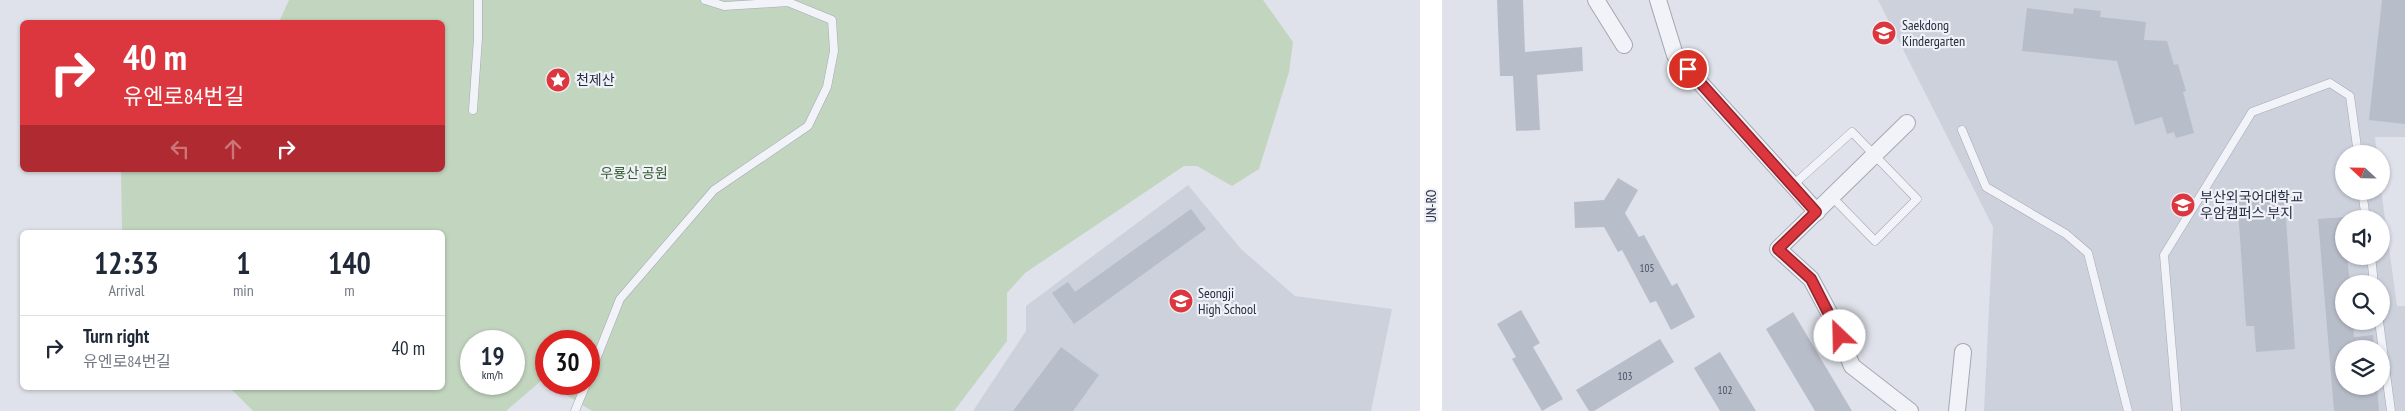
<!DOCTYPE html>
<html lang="en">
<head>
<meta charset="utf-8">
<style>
  body { margin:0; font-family:"PT Sans Narrow","Noto Sans KR",sans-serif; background:#f2f2f3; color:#1f2937; height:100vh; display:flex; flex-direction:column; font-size:19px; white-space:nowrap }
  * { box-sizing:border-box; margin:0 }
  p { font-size:16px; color:#747a83 }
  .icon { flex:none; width:28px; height:28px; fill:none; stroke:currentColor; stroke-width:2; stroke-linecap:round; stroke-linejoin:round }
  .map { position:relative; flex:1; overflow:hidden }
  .details { position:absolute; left:20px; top:230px; width:425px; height:160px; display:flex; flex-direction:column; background:#fff; border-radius:8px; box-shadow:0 1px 4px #0004 }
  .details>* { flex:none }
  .top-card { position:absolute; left:20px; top:20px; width:425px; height:152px; border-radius:8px; box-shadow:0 1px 4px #0004; background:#dc363e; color:#fff; overflow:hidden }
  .needle { width:32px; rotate:292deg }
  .tools { position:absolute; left:2335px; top:145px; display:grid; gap:10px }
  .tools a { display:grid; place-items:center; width:55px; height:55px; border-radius:50%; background:#fff; box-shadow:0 1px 4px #0004; font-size:25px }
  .speed { position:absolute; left:460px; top:330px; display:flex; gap:10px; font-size:25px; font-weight:700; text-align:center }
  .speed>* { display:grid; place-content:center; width:65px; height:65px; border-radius:50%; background:#fff; box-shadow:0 1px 4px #0004; line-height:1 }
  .speed small { font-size:12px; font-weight:400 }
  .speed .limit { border:8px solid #d22; background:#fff; color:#111 }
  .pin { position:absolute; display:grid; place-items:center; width:42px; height:42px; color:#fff; margin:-21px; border:2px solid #fff; border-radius:50%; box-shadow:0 1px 5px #0007 }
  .me { position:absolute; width:55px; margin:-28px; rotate:336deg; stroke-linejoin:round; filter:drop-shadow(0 0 4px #0008) }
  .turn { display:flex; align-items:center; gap:18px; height:105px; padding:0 20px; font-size:22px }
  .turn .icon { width:65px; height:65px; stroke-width:2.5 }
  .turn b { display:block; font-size:35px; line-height:42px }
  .lanes { display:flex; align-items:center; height:48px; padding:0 20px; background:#0003; justify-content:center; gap:25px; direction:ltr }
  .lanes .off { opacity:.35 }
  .eta { display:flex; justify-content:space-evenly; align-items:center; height:85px; text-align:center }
  .eta b { font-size:30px; font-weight:600; line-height:35px }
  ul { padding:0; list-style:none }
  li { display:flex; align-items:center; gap:15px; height:65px; padding:0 20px; border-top:1px solid #e0e1e3 }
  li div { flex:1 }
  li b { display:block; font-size:19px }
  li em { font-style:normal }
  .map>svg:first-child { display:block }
</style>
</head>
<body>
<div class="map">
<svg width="2405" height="411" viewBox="0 0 2405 411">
  <rect width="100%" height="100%" fill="#dfe2ea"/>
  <g fill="#cdd1dc" fill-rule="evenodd">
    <path d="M1878,0H2405V137H2375L2377,154H2344V191H2381V189L2397,306H2405V411H1984L1993,227ZM2344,219H2381V256H2344ZM2344,284H2381V321H2344ZM2344,349H2381V386H2344Z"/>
    <path d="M1188,185L1241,249L1295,296L1392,309L1371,411H973L1026,331V306Z"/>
  </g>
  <path fill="#c2d5bf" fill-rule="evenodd" d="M289,0H1263L1293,42L1289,72L1259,169L1232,186L1197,166H1184L1025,273L1007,293V341L954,411H592L549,384H589V341H546V382L542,380L506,411H253L230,388H442V232H122L121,170H442V22H279ZM471,341H514V384H471Z"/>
  <g fill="#b8bdca">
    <path d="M1497,0H1523L1525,52L1582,47L1583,71L1537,75L1540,130L1516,131L1513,76H1500Z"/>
    <path d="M2382,0H2405V124L2369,120Z"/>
    <path d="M2027,8L2073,14L2074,8L2101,11L2100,17L2146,22L2144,40L2167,41L2174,65L2178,64L2186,91L2183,92L2194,133L2176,138L2174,132L2167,134L2162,117L2135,125L2117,61L2022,51Z"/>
    <path d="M1618,178L1638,190L1625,213L1639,237L1644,235L1672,286L1677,283L1695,317L1671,330L1656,301L1650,303L1622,250L1618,252L1604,227L1575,228L1574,202L1604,200Z"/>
    <path d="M2284,190L2295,349L2256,352L2254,326H2246L2237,194Z"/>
    <path d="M1191,209L1206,229L1074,324L1052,293L1068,282L1075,292Z"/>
    <path d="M2344,217V256H2347L2350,284H2344V321H2353L2354,337L2373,335L2374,349H2344V386H2377L2379,411H2334L2318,219Z"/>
    <path d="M1521,310L1540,343L1533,347L1563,399L1542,411L1512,359L1516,357L1497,324Z"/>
    <path d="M1793,312L1852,411H1815L1766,329Z"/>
    <path d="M1660,339L1674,362L1594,411H1589L1576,390Z"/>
    <path d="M1061,347L1099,375L1073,411H1013Z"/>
    <path d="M1720,352L1756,411H1720L1694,368Z"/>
  </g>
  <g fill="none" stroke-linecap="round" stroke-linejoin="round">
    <defs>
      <g id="lane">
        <path d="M473,110L478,38V0"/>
        <path d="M1962,130L1986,187L2066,234L2088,253L2128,411"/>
        <path d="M1793,185L1852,132L1917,199L1875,241L1832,197"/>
        <path d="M2362,191L2366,219"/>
        <path d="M2371,256L2374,284"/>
        <path d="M2379,321L2391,411"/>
        <path d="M589,377L620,299L714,190L808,126L827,87L834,51L832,20L788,2L724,6L705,0"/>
        <path d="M575,411L586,384"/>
        <path d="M2177,411L2164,255L2252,112L2330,83L2350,96L2358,154"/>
      </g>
      <g id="street">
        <path d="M1596,0L1624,45"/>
        <path d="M1658,0L1675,55L1817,212"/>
        <path d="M1907,123L1778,249L1811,279L1833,320L1852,366L1910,411"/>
        <path d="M1957,411L1963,352"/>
      </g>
    </defs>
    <use href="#lane" stroke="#a4a8b5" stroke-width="9"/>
    <use href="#street" stroke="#a4a8b5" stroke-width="18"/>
    <use href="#lane" stroke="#f2f3f8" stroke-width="8"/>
    <use href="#street" stroke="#f2f3f8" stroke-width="16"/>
    <path stroke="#fff" stroke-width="22" d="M1431,0V411"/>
  </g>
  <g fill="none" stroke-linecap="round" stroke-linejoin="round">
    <defs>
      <path id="route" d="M1688,69L1816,212L1778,249L1811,279L1840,336"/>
    </defs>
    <use href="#route" stroke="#8f2328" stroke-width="12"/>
    <use href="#route" stroke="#dc363e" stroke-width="9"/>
  </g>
  <defs>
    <symbol id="school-disc" viewBox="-11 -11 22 22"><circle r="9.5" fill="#dc363e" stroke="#eff1f7"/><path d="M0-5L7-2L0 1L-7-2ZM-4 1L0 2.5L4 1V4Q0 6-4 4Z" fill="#fff"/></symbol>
    <symbol id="sight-disc" viewBox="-11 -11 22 22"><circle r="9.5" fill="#dc363e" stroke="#eff1f7"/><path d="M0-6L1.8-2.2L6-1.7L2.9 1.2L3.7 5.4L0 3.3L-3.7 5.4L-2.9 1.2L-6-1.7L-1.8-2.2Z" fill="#fff"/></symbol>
    <symbol id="university-disc" viewBox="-11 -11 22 22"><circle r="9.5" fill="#dc363e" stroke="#eff1f7"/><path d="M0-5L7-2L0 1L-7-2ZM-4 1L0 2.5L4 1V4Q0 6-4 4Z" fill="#fff"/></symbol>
  </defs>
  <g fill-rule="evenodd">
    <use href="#school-disc" x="1870" y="19" width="28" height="28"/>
    <use href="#sight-disc" x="544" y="66" width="28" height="28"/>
    <use href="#university-disc" x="2169" y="191" width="28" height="28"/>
    <use href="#school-disc" x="1167" y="287" width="28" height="28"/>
  </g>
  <g text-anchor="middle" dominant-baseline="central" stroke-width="4.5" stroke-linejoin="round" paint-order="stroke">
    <g font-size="11" fill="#4a5165">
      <text x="1647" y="268">105</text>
      <text x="1625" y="376">103</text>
      <text x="1725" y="390">102</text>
    </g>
    <g font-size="14" fill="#262d43" stroke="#eff1f7" text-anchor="start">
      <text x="1902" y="25">Saekdong<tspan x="1902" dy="16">Kindergarten</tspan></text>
      <text x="576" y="80">천제산</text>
      <text x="2200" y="197">부산외국어대학교<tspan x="2200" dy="16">우암캠퍼스 부지</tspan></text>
      <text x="1198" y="293">Seongji<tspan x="1198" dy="16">High School</tspan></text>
    </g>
    <g font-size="14" fill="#366032" stroke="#eff1f7">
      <text x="634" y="173">우룡산 공원</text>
    </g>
    <g font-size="14" fill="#262d43" stroke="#eff1f7">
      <text transform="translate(1431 206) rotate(-90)">UN-RO</text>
    </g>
  </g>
</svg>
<div class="tools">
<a><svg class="needle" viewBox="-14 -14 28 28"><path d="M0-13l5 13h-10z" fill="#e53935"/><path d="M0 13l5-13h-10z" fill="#747a83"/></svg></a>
<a><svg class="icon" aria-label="sound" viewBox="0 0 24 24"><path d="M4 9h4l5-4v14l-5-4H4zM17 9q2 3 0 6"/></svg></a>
<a><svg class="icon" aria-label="search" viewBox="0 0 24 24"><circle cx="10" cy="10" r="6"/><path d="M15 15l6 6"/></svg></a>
<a><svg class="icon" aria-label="layers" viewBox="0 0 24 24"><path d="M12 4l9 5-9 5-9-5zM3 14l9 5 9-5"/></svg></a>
</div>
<div class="speed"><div>19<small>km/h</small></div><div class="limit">30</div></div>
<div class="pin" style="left:1688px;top:69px;background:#d93025"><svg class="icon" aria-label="arrive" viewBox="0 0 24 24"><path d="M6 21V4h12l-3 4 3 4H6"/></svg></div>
<svg class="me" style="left:1840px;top:336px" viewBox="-20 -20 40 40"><circle r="19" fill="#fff"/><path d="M0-13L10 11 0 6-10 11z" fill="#dc363e"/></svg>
<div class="top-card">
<div class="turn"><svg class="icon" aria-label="right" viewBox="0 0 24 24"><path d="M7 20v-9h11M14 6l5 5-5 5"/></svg><div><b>40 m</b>유엔로84번길</div></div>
<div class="lanes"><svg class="icon off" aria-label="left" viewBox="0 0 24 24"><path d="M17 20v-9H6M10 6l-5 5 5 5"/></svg><svg class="icon off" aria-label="ahead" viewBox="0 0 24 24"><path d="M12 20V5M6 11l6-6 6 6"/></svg><svg class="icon" aria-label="right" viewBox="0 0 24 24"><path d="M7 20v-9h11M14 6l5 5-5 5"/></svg></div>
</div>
<section class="details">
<div class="eta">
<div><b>12:33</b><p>Arrival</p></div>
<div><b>1</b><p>min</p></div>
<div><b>140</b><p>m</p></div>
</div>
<ul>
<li><svg class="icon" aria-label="right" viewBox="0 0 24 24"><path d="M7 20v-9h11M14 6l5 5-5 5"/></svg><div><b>Turn right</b><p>유엔로84번길</p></div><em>40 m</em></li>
</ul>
</section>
</div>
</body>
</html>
